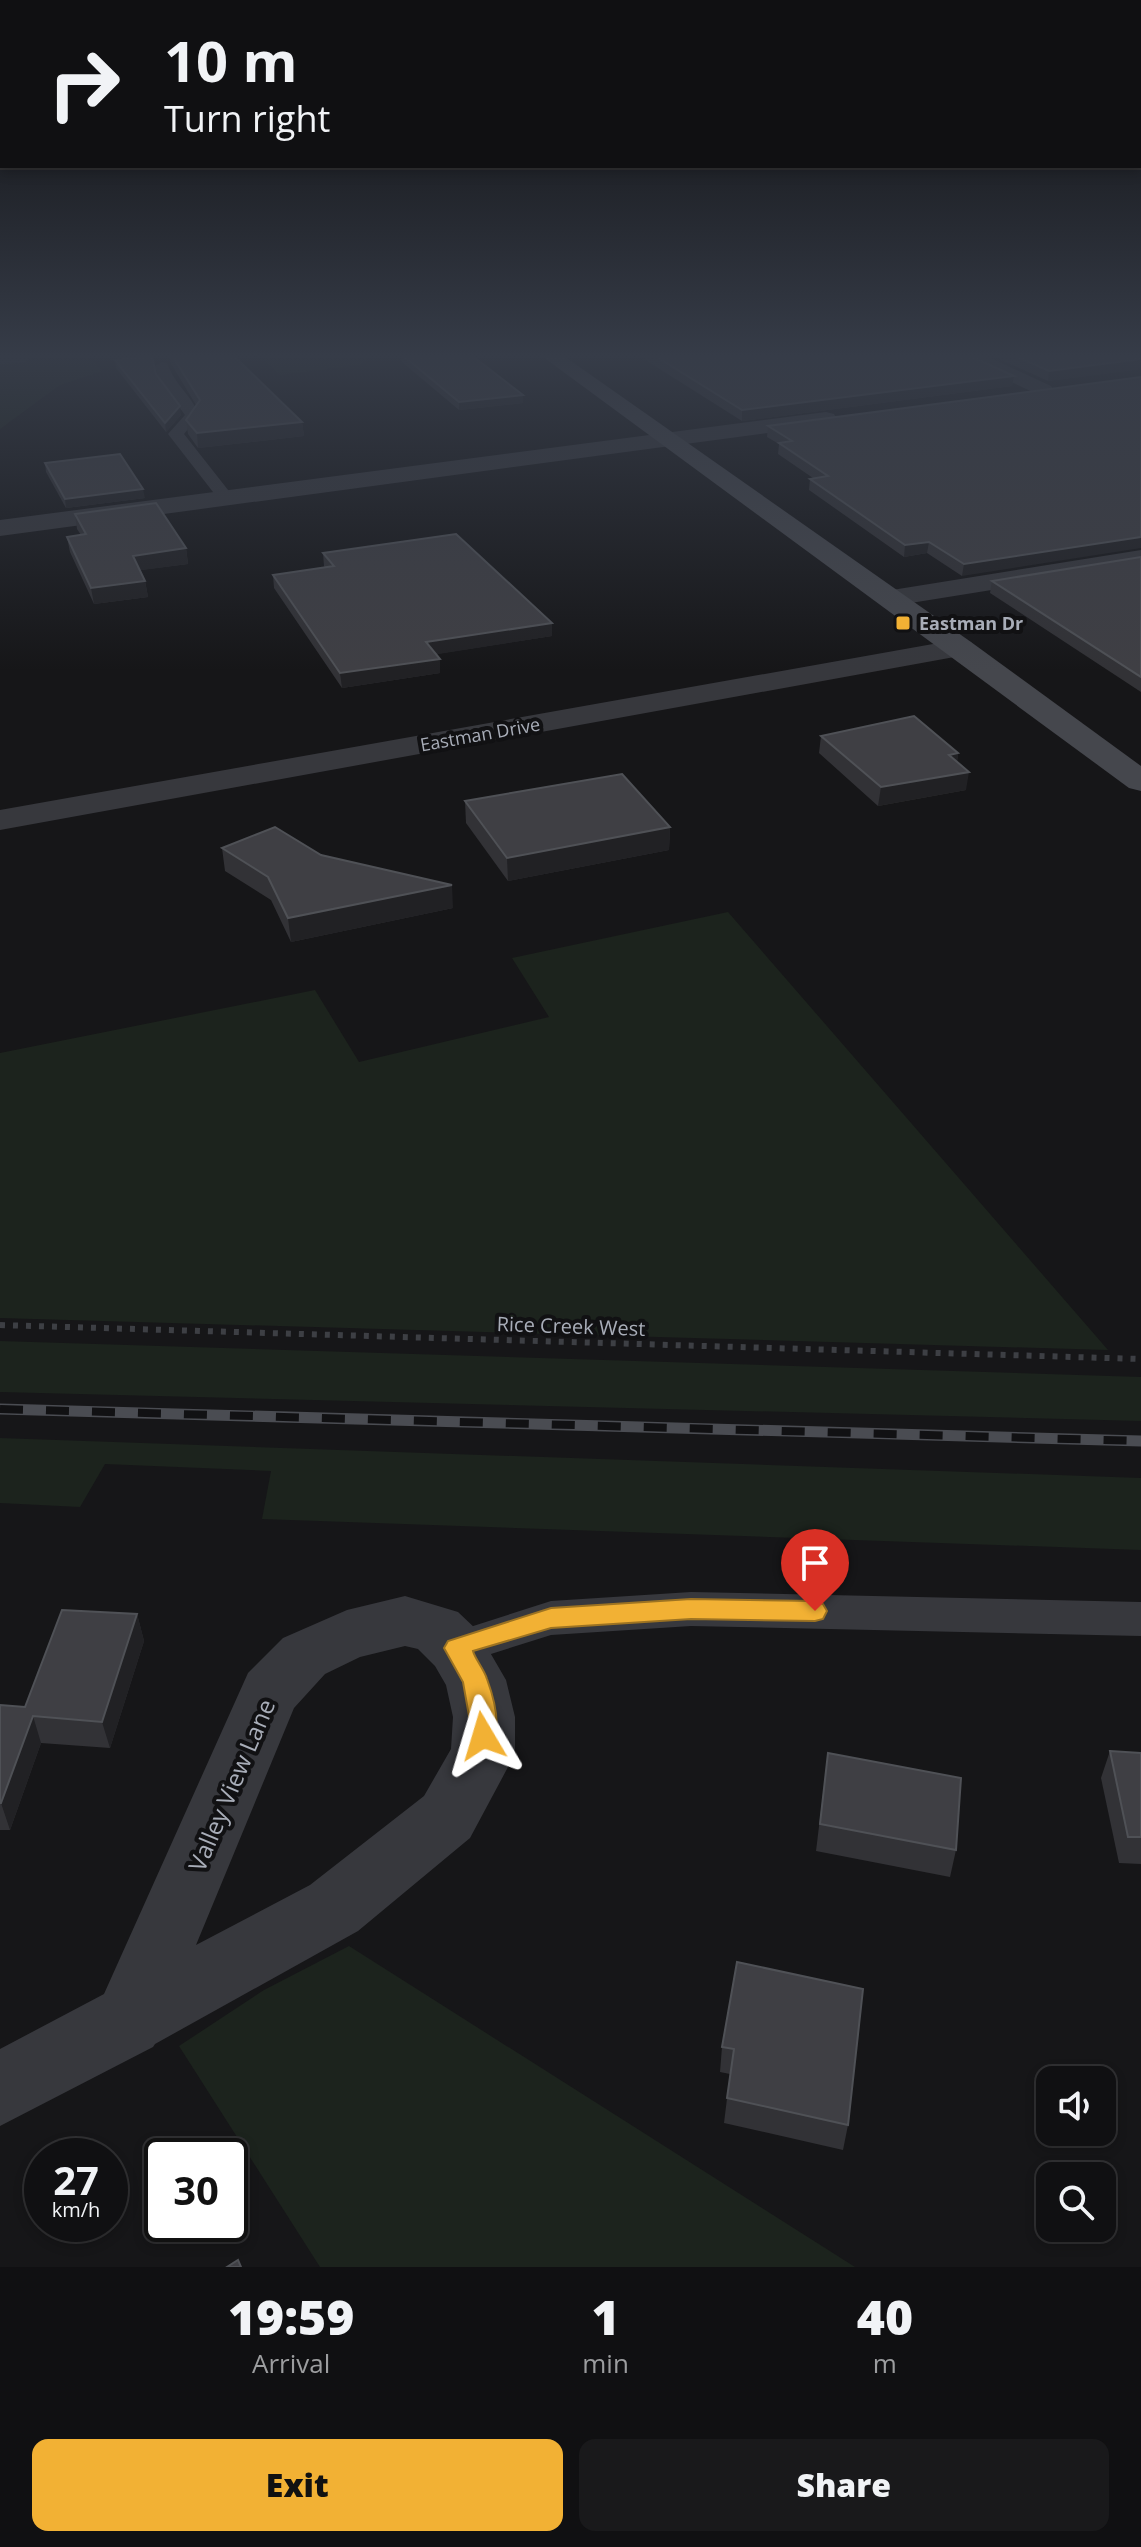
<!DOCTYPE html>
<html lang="en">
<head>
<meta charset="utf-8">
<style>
  body { margin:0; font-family:"Open Sans",sans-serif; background:#19191b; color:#f1f3f6; height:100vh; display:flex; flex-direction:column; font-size:30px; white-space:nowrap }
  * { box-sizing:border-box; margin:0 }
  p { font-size:26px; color:#9c9d9f }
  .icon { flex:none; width:44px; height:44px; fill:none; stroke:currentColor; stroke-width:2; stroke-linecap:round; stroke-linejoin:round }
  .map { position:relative; height:2267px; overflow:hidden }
  .drawer { display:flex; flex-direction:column; background:#101012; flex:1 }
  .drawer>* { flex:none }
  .guide { position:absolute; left:0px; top:0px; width:1142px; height:168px; box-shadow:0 4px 12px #0003,0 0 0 2px #303032; background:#101012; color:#f1f3f6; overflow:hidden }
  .fabs { position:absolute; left:1036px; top:2066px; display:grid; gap:16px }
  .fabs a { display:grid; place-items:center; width:80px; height:80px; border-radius:16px; background:#101012; box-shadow:0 4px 12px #0003,0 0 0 2px #303032; font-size:40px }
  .speed { position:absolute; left:24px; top:2138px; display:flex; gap:16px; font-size:40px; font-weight:700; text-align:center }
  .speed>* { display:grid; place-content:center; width:104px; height:104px; border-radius:50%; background:#101012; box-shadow:0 4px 12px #0003,0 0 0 2px #303032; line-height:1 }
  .speed small { font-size:20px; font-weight:400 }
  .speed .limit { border:4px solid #111; border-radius:12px; background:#fff; color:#111 }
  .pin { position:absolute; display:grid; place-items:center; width:68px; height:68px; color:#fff; margin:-82px -34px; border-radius:50% 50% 50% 0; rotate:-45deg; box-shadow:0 0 8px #0007 }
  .pin .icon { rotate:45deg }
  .me { position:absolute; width:88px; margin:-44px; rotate:353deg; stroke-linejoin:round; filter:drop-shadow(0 0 6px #0008) }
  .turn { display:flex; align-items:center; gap:28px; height:168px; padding:0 32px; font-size:36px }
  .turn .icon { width:104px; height:104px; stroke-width:2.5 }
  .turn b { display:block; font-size:56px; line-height:68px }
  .eta { display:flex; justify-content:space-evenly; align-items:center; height:136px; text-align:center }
  .eta b { font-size:48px; font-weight:800; line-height:56px }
  .primary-button { display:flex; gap:16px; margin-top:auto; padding:16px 32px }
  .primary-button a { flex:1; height:92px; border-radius:16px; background:#f2b134; color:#111; font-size:32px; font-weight:800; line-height:92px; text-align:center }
  .primary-button a+a { background:#19191b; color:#f1f3f6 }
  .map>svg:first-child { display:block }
</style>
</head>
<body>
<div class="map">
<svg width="1141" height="2267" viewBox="0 0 1141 2267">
  <rect width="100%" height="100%" fill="#161618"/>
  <g fill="#1c231d">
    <path d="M0,354H85L103,371L60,385L0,429Z"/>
    <path d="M258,354H373L360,365L280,375Z"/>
    <path d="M728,912L1108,1350L0,1318V1053L315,990L359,1062L549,1017L512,958Z"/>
    <path d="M0,1341L1141,1377V1421L0,1392Z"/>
    <path d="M0,1438L1141,1478V1550L262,1519L271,1471L105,1464L80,1507L0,1503Z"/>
    <path d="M349,1946L855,2267H320L179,2046L264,1990Z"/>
  </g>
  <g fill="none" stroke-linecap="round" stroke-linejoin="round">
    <path stroke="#2c353c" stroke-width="18" d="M0,355L21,354"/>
    <path stroke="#3d3f44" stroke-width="6" stroke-dasharray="5 8" stroke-linecap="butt" d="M0,1325L1141,1359"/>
    <g fill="#37383d" fill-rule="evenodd">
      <path d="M162,362L167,363C176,387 191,394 199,415L184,434L232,495L234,498L232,501H220L168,434L185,415L159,380L155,366Z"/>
      <path d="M691,1592L1141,1602V1636L691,1626L551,1635L456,1665L442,1660L436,1648L442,1636L551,1601Z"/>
    </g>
    <g fill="#37383d" fill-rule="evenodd">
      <path d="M957,354H982L1051,386L1054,390L1044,396L1037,394L960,358Z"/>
      <path d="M1141,550V566L892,606L882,604L878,598L882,592L892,590Z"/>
      <path d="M961,639L971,642L975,648L971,654L0,830V810Z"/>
      <path d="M405,1596L458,1612L477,1630L506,1680L515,1717V1754L470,1838L358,1931L155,2044L153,2047L0,2126V2049L104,1994L248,1673L283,1638L347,1610ZM405,1646L418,1649L435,1666L446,1685L453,1717L451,1749L424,1796L310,1885L196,1945L294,1708L325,1674L360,1657Z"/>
    </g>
    <path fill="#37383d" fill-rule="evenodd" d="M826,412L834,414L837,419L834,424L0,536V520Z"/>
    <path fill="#45474d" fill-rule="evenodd" d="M539,354H561L971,642L1141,766V791L1129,788Z"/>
    <defs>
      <path id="rail" d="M0,1409L1141,1441"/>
    </defs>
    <use href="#rail" stroke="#4a4c52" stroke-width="11"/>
    <use href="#rail" stroke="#111113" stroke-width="8" stroke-dasharray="23" stroke-linecap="butt"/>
  </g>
  <g fill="#323236">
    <path d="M169,354H232L302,422L304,436L198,448L188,434L186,420L196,405L170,362Z"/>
    <path d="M401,354L523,395V403L459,410L402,362Z"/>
    <path d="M636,354H966L1014,376L1012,386L742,421Z"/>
    <path d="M988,354H1141V369L1048,381Z"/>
    <path d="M115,360L156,374L181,415L166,432L116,368Z"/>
    <path d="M1141,377L962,576L927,553L904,557L809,490L810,479L813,478L778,454L779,444L767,437L768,426Z"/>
    <path d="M45,463L145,498L66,508L46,472Z"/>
    <path d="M75,514L186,548L188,564L140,570L145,581L148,597L94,604L70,552L67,537L81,535L77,529Z"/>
    <path d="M323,553L552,623V636L436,654L440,673L342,688L274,588L273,575L325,568L324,566Z"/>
    <path d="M1141,557V692L990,593L992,581Z"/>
    <path d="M821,736L958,753L957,762L966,790L878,806L819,753Z"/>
    <path d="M465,801L670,827L669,850L508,881L466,823Z"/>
    <path d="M222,848L321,855L453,908L291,942L271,900L225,871Z"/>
    <path d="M137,1614L144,1641L110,1748L41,1743L10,1830H0V1705L25,1707Z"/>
    <path d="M1110,1751L1141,1753V1864L1119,1863L1101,1778Z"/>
    <path d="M828,1753L956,1850L950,1877L816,1851Z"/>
    <path d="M737,1962L848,2125L843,2150L724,2123L730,2074L720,2072L722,2047Z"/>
  </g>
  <g fill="#212124">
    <path d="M1141,359V369L1048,381L1049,371Z"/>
    <path d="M1014,376L1012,386L742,421V410Z"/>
    <path d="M523,395V403L459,410V402Z"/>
    <path d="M180,406L181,415L166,432L165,423Z"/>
    <path d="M302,422L304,436L198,448L197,433Z"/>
    <path d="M143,489L145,498L66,508L65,499Z"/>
    <path d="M1141,537V548L962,576L964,564Z"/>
    <path d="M929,542L927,553L904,557L905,545Z"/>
    <path d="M186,548L188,564L135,571L133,556Z"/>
    <path d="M145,581L148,597L94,604L91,588Z"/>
    <path d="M552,623V636L426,656V642Z"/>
    <path d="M440,659V673L342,688L340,673Z"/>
    <path d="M958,753L956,771L949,755Z"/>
    <path d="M969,772L966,790L878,806L881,787Z"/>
    <path d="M670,827L669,850L508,881L507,858Z"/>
    <path d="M452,885L453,908L291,942L288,918Z"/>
    <path d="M137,1614L144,1641L110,1748L102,1722Z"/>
    <path d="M33,1716L41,1743L10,1830L1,1803Z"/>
  </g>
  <g fill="#3f3f44" stroke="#4f5156" stroke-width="2">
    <path d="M171,354H232L302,422L197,433L186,420L200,400Z"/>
    <path d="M401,354H470L523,395L459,402Z"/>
    <path d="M652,354H966L1014,376L742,410Z"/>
    <path d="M1011,354H1141V359L1049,371Z"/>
    <path d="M152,356L156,374L180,406L165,423L115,360Z"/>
    <path d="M1141,377V537L964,564L929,542L905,545L810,479L828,476L779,443L792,441L768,426Z"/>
    <path d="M120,454L143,489L65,499L45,463Z"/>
    <path d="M156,503L186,548L133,556L145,581L91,588L67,537L86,534L75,514Z"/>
    <path d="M456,534L552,623L426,642L440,659L340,673L273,575L334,566L323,553Z"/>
    <path d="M1141,557V677L992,581Z"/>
    <path d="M914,716L958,753L949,755L969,772L881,787L821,736Z"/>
    <path d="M622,774L670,827L507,858L465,801Z"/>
    <path d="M275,827L321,855L452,885L288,918L268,877L222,848Z"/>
    <path d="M62,1610L137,1614L102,1722L33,1716L1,1803H0V1705L25,1707Z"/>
    <path d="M1110,1751L1141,1753V1837H1128Z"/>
    <path d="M828,1753L961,1778L956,1850L820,1824Z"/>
    <path d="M737,1962L863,1989L848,2125L727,2098L734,2049L722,2047Z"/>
    <path d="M238,2260L241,2267H227Z"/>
  </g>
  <linearGradient id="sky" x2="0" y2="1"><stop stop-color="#0c0c0d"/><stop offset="0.53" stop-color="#363c48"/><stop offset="1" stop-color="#363c48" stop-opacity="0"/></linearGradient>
  <rect width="1141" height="671" fill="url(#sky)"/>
  <path fill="#f2b134" stroke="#9d7322" stroke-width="2" d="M691,1599L815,1601L823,1604L827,1611L823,1619L815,1621L691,1619L551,1628L473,1651C475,1659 484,1669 487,1679C494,1698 501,1725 493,1744L483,1747L474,1744L463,1682L444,1648L448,1641L551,1608Z"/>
  <rect fill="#f2b134" stroke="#111113" stroke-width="3" x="895" y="615" width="16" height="16" rx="4"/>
  <g text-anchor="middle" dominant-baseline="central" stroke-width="8" stroke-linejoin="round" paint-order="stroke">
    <g font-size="18" font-weight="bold" fill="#a8adb8" stroke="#111113" text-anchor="start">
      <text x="919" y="623">Eastman Dr</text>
    </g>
    <g font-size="18" fill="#a8adb8" stroke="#111113">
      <text transform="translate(480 734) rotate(-10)">Eastman Drive</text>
    </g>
    <g font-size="20" fill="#a8adb8" stroke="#111113">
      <text transform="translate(571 1326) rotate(2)">Rice Creek West</text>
    </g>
    <g font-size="24" fill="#a8adb8" stroke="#111113">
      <text transform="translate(231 1785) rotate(-67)">Valley View Lane</text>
    </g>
  </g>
</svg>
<div class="fabs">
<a><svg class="icon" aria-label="sound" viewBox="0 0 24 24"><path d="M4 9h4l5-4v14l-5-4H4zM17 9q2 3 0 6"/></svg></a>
<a><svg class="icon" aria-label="search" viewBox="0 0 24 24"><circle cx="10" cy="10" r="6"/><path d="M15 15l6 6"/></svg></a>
</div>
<div class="speed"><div>27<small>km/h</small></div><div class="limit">30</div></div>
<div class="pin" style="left:815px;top:1611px;background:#d93025"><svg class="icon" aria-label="arrive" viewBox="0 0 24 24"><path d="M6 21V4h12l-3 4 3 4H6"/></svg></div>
<svg class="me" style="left:483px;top:1736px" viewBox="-20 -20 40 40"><path d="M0-17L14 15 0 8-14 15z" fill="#f2b134" stroke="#fff" stroke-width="4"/></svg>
<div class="guide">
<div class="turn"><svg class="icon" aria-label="right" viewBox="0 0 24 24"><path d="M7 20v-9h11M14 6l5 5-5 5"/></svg><div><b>10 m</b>Turn right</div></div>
</div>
</div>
<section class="drawer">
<div class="eta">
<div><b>19:59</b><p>Arrival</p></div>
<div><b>1</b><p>min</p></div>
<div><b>40</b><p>m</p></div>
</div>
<div class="primary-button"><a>Exit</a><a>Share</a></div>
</section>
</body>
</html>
